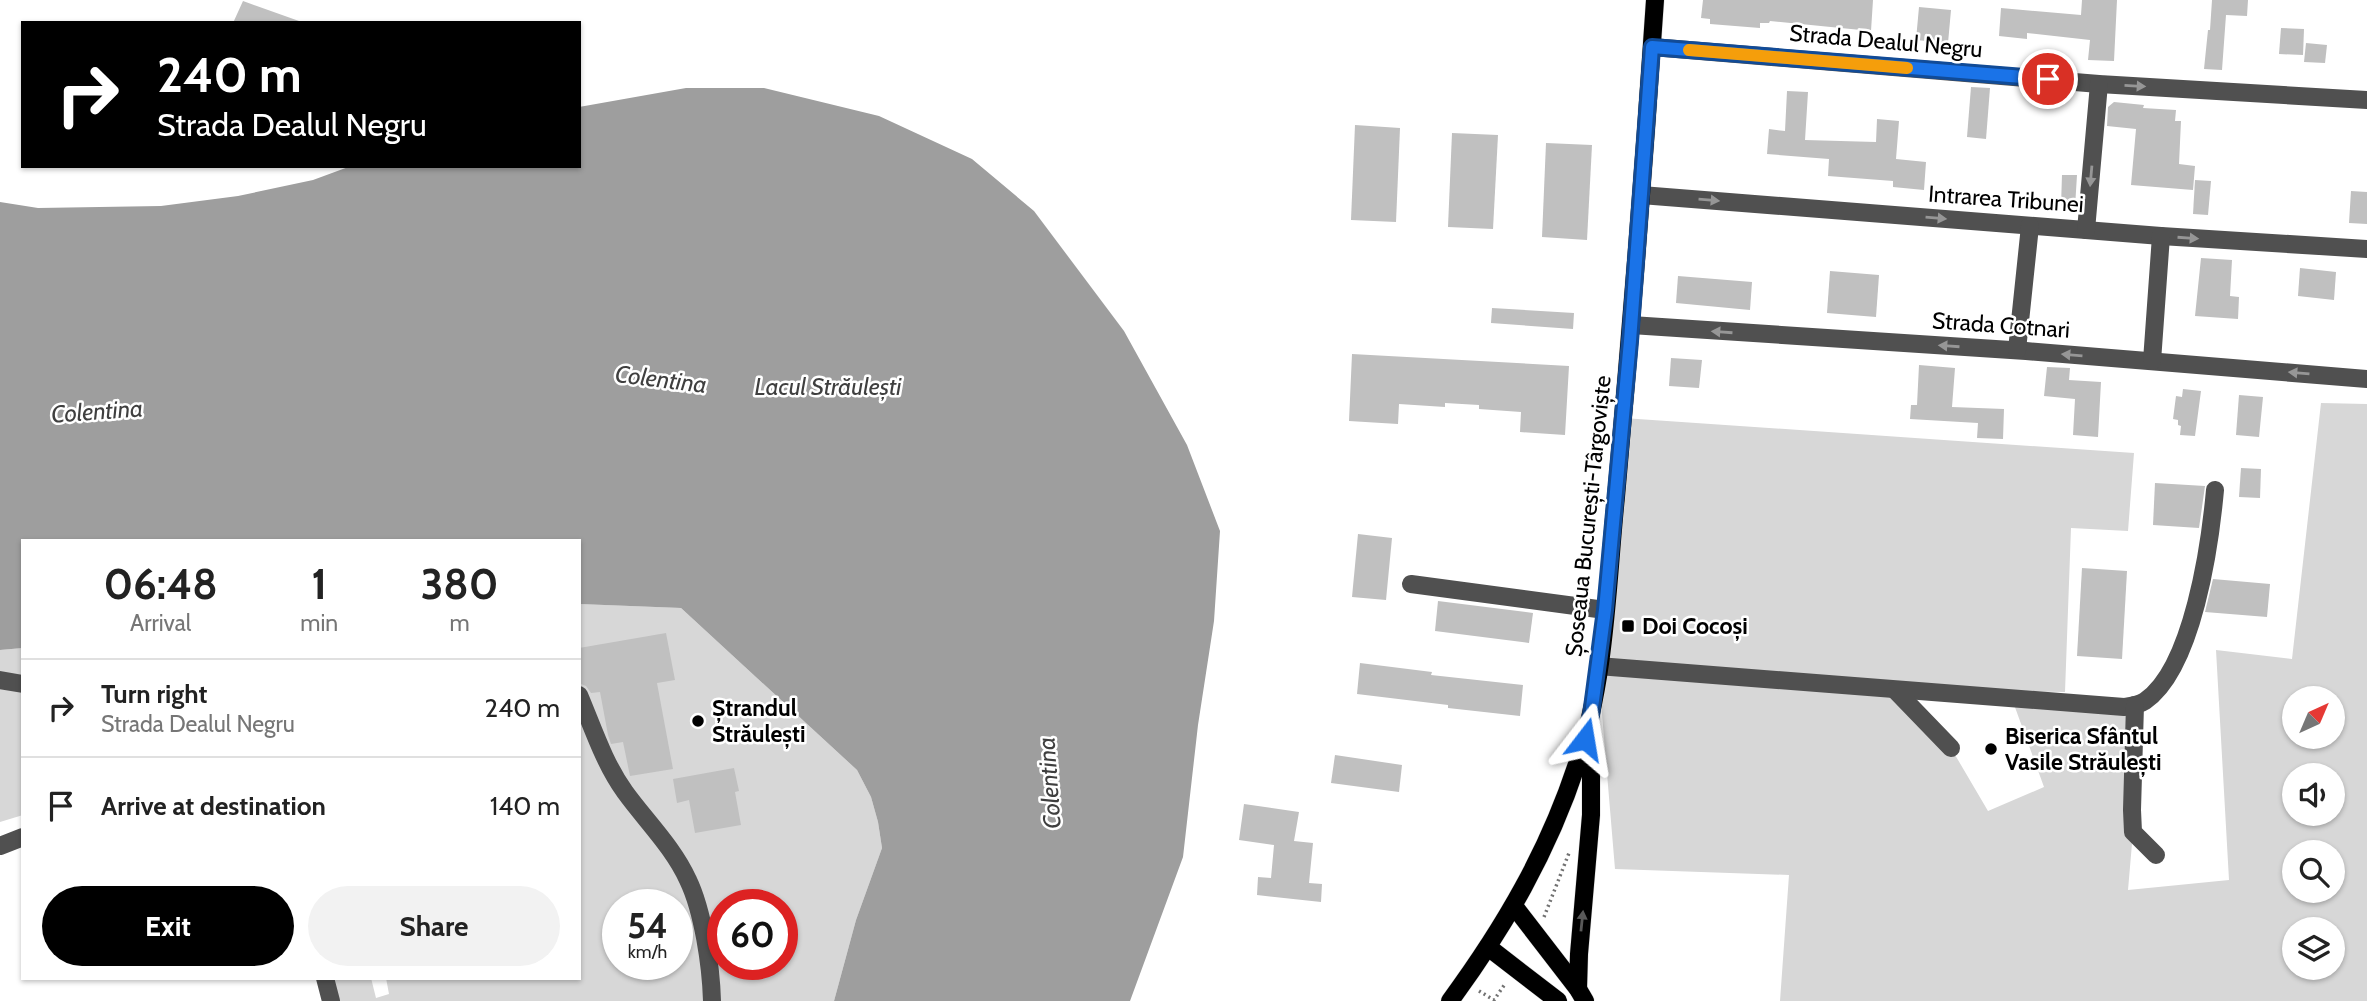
<!DOCTYPE html>
<html lang="en">
<head>
<meta charset="utf-8">
<style>
  body { margin:0; font-family:Cabin,sans-serif; background:#f2f2f2; color:#222; height:100vh; display:flex; flex-direction:column; font-size:26px; white-space:nowrap }
  * { box-sizing:border-box; margin:0 }
  p { font-size:23px; color:#767676 }
  .icon { flex:none; width:38px; height:38px; fill:none; stroke:currentColor; stroke-width:2; stroke-linecap:round; stroke-linejoin:round }
  .map { position:relative; flex:1; overflow:hidden }
  .details { position:absolute; left:21px; top:539px; width:560px; height:441px; display:flex; flex-direction:column; background:#fff; border-radius:0px; box-shadow:0 2px 5px #0004 }
  .details>* { flex:none }
  .guide { position:absolute; left:21px; top:21px; width:560px; height:147px; border-radius:0px; box-shadow:0 2px 5px #0004; background:#000; color:#fff; overflow:hidden }
  .needle { width:46px; rotate:44deg }
  .fabs { position:absolute; left:2282px; top:686px; display:grid; gap:14px }
  .fabs a { display:grid; place-items:center; width:63px; height:63px; border-radius:50%; background:#fff; box-shadow:0 2px 5px #0004; font-size:35px }
  .speed { position:absolute; left:602px; top:889px; display:flex; gap:14px; font-size:35px; font-weight:700; text-align:center }
  .speed>* { display:grid; place-content:center; width:91px; height:91px; border-radius:50%; background:#fff; box-shadow:0 2px 5px #0004; line-height:1 }
  .speed small { font-size:18px; font-weight:400 }
  .speed .limit { border:10px solid #d22; background:#fff; color:#111 }
  .pin { position:absolute; display:grid; place-items:center; width:60px; height:60px; color:#fff; margin:-30px; border:4px solid #fff; border-radius:50%; box-shadow:0 2px 7px #0007 }
  .me { position:absolute; width:77px; margin:-38px; rotate:14deg; stroke-linejoin:round; filter:drop-shadow(0 0 5px #0008) }
  .turn { display:flex; align-items:center; gap:24px; height:147px; padding:0 21px; font-size:32px }
  .turn .icon { width:91px; height:91px; stroke-width:2.5 }
  .turn b { display:block; font-size:49px; line-height:60px }
  .eta { display:flex; justify-content:space-evenly; align-items:center; height:119px; text-align:center }
  .eta b { font-size:42px; font-weight:800; line-height:49px }
  .cta { display:flex; gap:14px; margin-top:auto; padding:14px 21px }
  .cta a { flex:1; height:80px; border-radius:42px; background:#000; color:#fff; font-size:28px; font-weight:800; line-height:80px; text-align:center }
  .cta a+a { background:#f2f2f2; color:#222 }
  ul { padding:0; list-style:none }
  li { display:flex; align-items:center; gap:21px; height:98px; padding:0 21px; border-top:2px solid #e0e0e0 }
  li div { flex:1 }
  li b { display:block; font-size:26px }
  li em { font-style:normal }
  .map>svg:first-child { display:block }
</style>
</head>
<body>
<div class="map">
<svg width="2367" height="1001" viewBox="0 0 2367 1001">
  <rect width="100%" height="100%" fill="#fff"/>
  <g fill="#d7d7d7" fill-rule="evenodd">
    <path d="M2321,403L2367,404V1001H1780L1789,875L1615,869L1598,666L1623,418L2134,453L2128,531L2071,528L2065,692L1896,690L1951,748L1988,811L2044,787L2012,699L2135,705L2133,832L2128,890L2229,880L2216,650L2292,659ZM2294,698H2333V737H2294ZM2294,775H2333V814H2294ZM2294,852H2333V891H2294ZM2294,929H2333V968H2294Z"/>
    <path d="M579,604L681,608L857,770L871,797L878,822L882,848L856,920L834,1001H716L711,951L700,900L692,879L681,857L633,796L604,751L582,700C590,731 606,765 625,792C646,821 673,847 688,879C703,911 711,966 712,1001H331L328,984L333,978H371L376,998L389,994L386,978H579ZM618,905H677V964H618ZM723,905H782V964H723Z"/>
    <path d="M23,648V815L0,822V650Z"/>
  </g>
  <path fill="#9e9e9e" d="M686,88H764L879,116L972,159L1034,211L1124,331L1187,445L1220,531L1214,621L1198,725L1183,857L1130,1001H834L856,920L882,848L878,822L871,797L857,770L681,608L579,604V541H23V648L0,650V202L38,208L161,206L238,196L313,180L351,166H579V107Z"/>
  <g fill="#c0c0c0">
    <path d="M1703,0H1873L1871,31L1770,21L1769,23H1760V28L1710,24V19L1701,18Z"/>
    <path d="M2082,0H2117L2114,61L2088,60L2090,40L2027,33V39L1999,36L2001,8L2081,15Z"/>
    <path d="M2212,0H2248L2247,16L2226,15L2222,70L2204,69L2208,30H2210Z"/>
    <path d="M243,1L299,21V23H233Z"/>
    <path d="M1919,7L1951,10L1948,43L1916,40Z"/>
    <path d="M2281,28L2304,29L2303,55L2279,54Z"/>
    <path d="M2306,43L2327,45L2325,63L2304,62Z"/>
    <path d="M1971,87L1990,88L1986,139L1967,137Z"/>
    <path d="M1787,91L1808,92L1805,140L1876,142L1877,119L1899,121L1896,159L1926,162L1924,190L1893,187V181L1828,176L1829,159L1767,154L1769,129L1785,131Z"/>
    <path d="M2114,102L2144,105L2143,108L2176,110L2175,121H2181L2179,164L2195,166L2193,190L2131,185L2136,129L2107,126L2108,107Z"/>
    <path d="M1355,125L1400,128L1396,222L1351,220Z"/>
    <path d="M1452,133L1498,135L1493,229L1448,227Z"/>
    <path d="M1546,143L1592,145L1587,240L1542,237Z"/>
    <path d="M2062,175H2077L2075,207L2061,206Z"/>
    <path d="M2195,180L2211,181L2208,215L2193,214Z"/>
    <path d="M2351,191L2367,192V224L2349,223Z"/>
    <path d="M2201,258L2232,260L2230,296L2239,297L2238,319L2195,316Z"/>
    <path d="M2300,268L2336,272L2334,300L2298,296Z"/>
    <path d="M1830,271L1879,275L1876,317L1827,313Z"/>
    <path d="M1678,276L1752,282L1750,310L1676,303Z"/>
    <path d="M1492,308L1574,313L1573,329L1491,323Z"/>
    <path d="M1352,354L1569,366L1565,435L1520,432L1521,412L1479,409V405L1445,403V407L1399,404L1398,424L1349,421Z"/>
    <path d="M1671,358L1702,360L1699,388L1669,386Z"/>
    <path d="M1919,365L1955,368L1952,407L2004,409L2003,439L1977,438L1978,423L1910,419L1911,405H1917Z"/>
    <path d="M2047,367L2070,368L2069,380L2101,382L2098,437L2073,435L2075,399L2044,396Z"/>
    <path d="M2183,389L2201,391L2195,436L2180,435L2181,426L2178,425V420L2173,419L2176,396L2182,397Z"/>
    <path d="M2239,395L2263,397L2259,437L2236,435Z"/>
    <path d="M2241,468L2261,469L2260,498L2239,497Z"/>
    <path d="M2155,483L2205,486L2199,528L2153,525Z"/>
    <path d="M1358,534L1392,538L1386,600L1352,597Z"/>
    <path d="M2082,568L2127,571L2122,659L2077,656Z"/>
    <path d="M2213,579L2270,584L2267,617L2205,612Z"/>
    <path d="M1438,601L1533,613L1529,643L1435,631Z"/>
    <path d="M666,633L675,680L657,683L673,769L630,776L623,742L611,744L608,735L600,692L591,693L586,686L581,684L579,648Z"/>
    <path d="M1360,663L1432,672L1431,675L1523,685L1520,716L1448,708V705L1357,694Z"/>
    <path d="M1335,755L1402,765L1399,792L1331,783Z"/>
    <path d="M734,768L739,791L735,792L741,825L695,833L689,800L677,803L673,779Z"/>
    <path d="M1244,804L1299,812L1294,841L1313,843L1309,883L1322,884L1321,902L1257,895L1258,877L1271,878L1274,845L1239,840Z"/>
  </g>
  <g fill="none" stroke-linecap="round" stroke-linejoin="round">
    <defs>
      <g id="major">
        <path d="M1514,906L1578,989L1585,1001"/>
        <path d="M1488,947L1558,1001"/>
        <path d="M1578,989L1579,954L1591,815V737"/>
        <path d="M1450,1001C1505,926 1548,852 1577,764C1606,679 1607,585 1616,497C1631,331 1644,166 1655,0"/>
      </g>
    </defs>
    <use href="#major" stroke="#dbdbdb" stroke-width="19"/>
    <g stroke="#727272" stroke-width="3.5" stroke-dasharray="2 3.5" stroke-linecap="butt">
      <path d="M1544,917L1569,853"/>
      <path d="M1479,991L1494,1000L1505,984"/>
    </g>
    <g stroke="#505050" stroke-width="18">
      <path d="M1652,47L2099,84L2367,100"/>
      <path d="M1641,195L2161,236L2367,249"/>
      <path d="M2086,230L2099,84"/>
      <path d="M1631,325L2026,351L2367,379"/>
      <path d="M2017,350L2030,226"/>
      <path d="M2152,361L2161,236"/>
      <path d="M1411,584L1605,610"/>
      <path d="M1598,666L2124,707C2131,706 2139,705 2145,701C2193,668 2210,545 2215,490"/>
      <path d="M0,680L23,684"/>
      <path d="M1895,690L1951,748"/>
      <path d="M579,695C593,728 604,763 625,792C646,821 673,847 688,880C703,911 711,966 712,1001"/>
      <path d="M2135,705L2132,810L2133,832L2156,855"/>
      <path d="M0,846L23,837"/>
      <path d="M325,978L331,1001"/>
    </g>
    <use href="#major" stroke="#000" stroke-width="18"/>
  </g>
  <defs><path id="oneway-solid" d="M-6-.8H1V-3.2L6.5 0L1 3.2V.8H-6Z" transform="scale(1.75)"/></defs>
  <g fill="#969696">
    <use href="#oneway-solid" transform="translate(2135 86) rotate(3)"/>
    <use href="#oneway-solid" transform="translate(2091 176) rotate(95)"/>
    <use href="#oneway-solid" transform="translate(1709 200) rotate(5)"/>
    <use href="#oneway-solid" transform="translate(1936 218) rotate(5)"/>
    <use href="#oneway-solid" transform="translate(2188 238) rotate(4)"/>
    <use href="#oneway-solid" transform="translate(1722 332) rotate(-176)"/>
    <use href="#oneway-solid" transform="translate(1949 346) rotate(-176)"/>
    <use href="#oneway-solid" transform="translate(2072 355) rotate(-175)"/>
    <use href="#oneway-solid" transform="translate(2299 373) rotate(-175)"/>
  </g>
  <use fill="#595959" href="#oneway-solid" transform="translate(1582 921) rotate(-84)"/>
  <g fill="none" stroke-linecap="round" stroke-linejoin="round">
    <defs>
      <path id="route" d="M1585,739L1591,715L1605,610L1630,341L1652,47L2048,79"/>
    </defs>
    <use href="#route" stroke="#114b97" stroke-width="18"/>
    <use href="#route" stroke="#1a73e8" stroke-width="12"/>
    <path stroke="#f59e0b" stroke-width="12" d="M1689,50L1907,68"/>
  </g>
  <g fill="#000" stroke="#fff" stroke-width="2.5">
    <rect x="1621" y="619" width="14" height="14" rx="3.5"/>
    <circle cx="698" cy="721" r="7"/>
    <circle cx="1991" cy="749" r="7"/>
  </g>
  <g text-anchor="middle" dominant-baseline="central" stroke-width="5" stroke-linejoin="round" paint-order="stroke">
    <g font-size="23" fill="#000" stroke="#fff">
      <text transform="translate(1886 41) rotate(5)">Strada Dealul Negru</text>
      <text transform="translate(2006 199) rotate(4)">Intrarea Tribunei</text>
      <text transform="translate(2001 325) rotate(4)">Strada Cotnari</text>
      <text transform="translate(1588 516) rotate(-84)">Șoseaua București-Târgoviște</text>
    </g>
    <g font-size="23" font-weight="bold" fill="#000" stroke="#fff" text-anchor="start">
      <text x="1642" y="626">Doi Cocoși</text>
      <text x="712" y="708">Ștrandul<tspan x="712" dy="26">Străulești</tspan></text>
      <text x="2005" y="736">Biserica Sfântul<tspan x="2005" dy="26">Vasile Străulești</tspan></text>
    </g>
    <g font-size="24" font-style="italic" fill="#3f3f3f" stroke="#fff">
      <text transform="translate(661 379) rotate(7)">Colentina</text>
      <text x="828" y="386">Lacul Străulești</text>
      <text transform="translate(97 411) rotate(-4)">Colentina</text>
      <text transform="translate(1049 783) rotate(-94)">Colentina</text>
    </g>
  </g>
</svg>
<div class="fabs">
<a><svg class="needle" viewBox="-14 -14 28 28"><path d="M0-13l5 13h-10z" fill="#e53935"/><path d="M0 13l5-13h-10z" fill="#767676"/></svg></a>
<a><svg class="icon" aria-label="sound" viewBox="0 0 24 24"><path d="M4 9h4l5-4v14l-5-4H4zM17 9q2 3 0 6"/></svg></a>
<a><svg class="icon" aria-label="search" viewBox="0 0 24 24"><circle cx="10" cy="10" r="6"/><path d="M15 15l6 6"/></svg></a>
<a><svg class="icon" aria-label="layers" viewBox="0 0 24 24"><path d="M12 4l9 5-9 5-9-5zM3 14l9 5 9-5"/></svg></a>
</div>
<div class="speed"><div>54<small>km/h</small></div><div class="limit">60</div></div>
<div class="pin" style="left:2048px;top:79px;background:#d93025"><svg class="icon" aria-label="arrive" viewBox="0 0 24 24"><path d="M6 21V4h12l-3 4 3 4H6"/></svg></div>
<svg class="me" style="left:1585px;top:739px" viewBox="-20 -20 40 40"><path d="M0-17L14 15 0 8-14 15z" fill="#1a73e8" stroke="#fff" stroke-width="4"/></svg>
<div class="guide">
<div class="turn"><svg class="icon" aria-label="right" viewBox="0 0 24 24"><path d="M7 20v-9h11M14 6l5 5-5 5"/></svg><div><b>240 m</b>Strada Dealul Negru</div></div>
</div>
<section class="details">
<div class="eta">
<div><b>06:48</b><p>Arrival</p></div>
<div><b>1</b><p>min</p></div>
<div><b>380</b><p>m</p></div>
</div>
<ul>
<li><svg class="icon" aria-label="right" viewBox="0 0 24 24"><path d="M7 20v-9h11M14 6l5 5-5 5"/></svg><div><b>Turn right</b><p>Strada Dealul Negru</p></div><em>240 m</em></li>
<li><svg class="icon" aria-label="arrive" viewBox="0 0 24 24"><path d="M6 21V4h12l-3 4 3 4H6"/></svg><div><b>Arrive at destination</b></div><em>140 m</em></li>
</ul>
<div class="cta"><a>Exit</a><a>Share</a></div>
</section>
</div>
</body>
</html>
